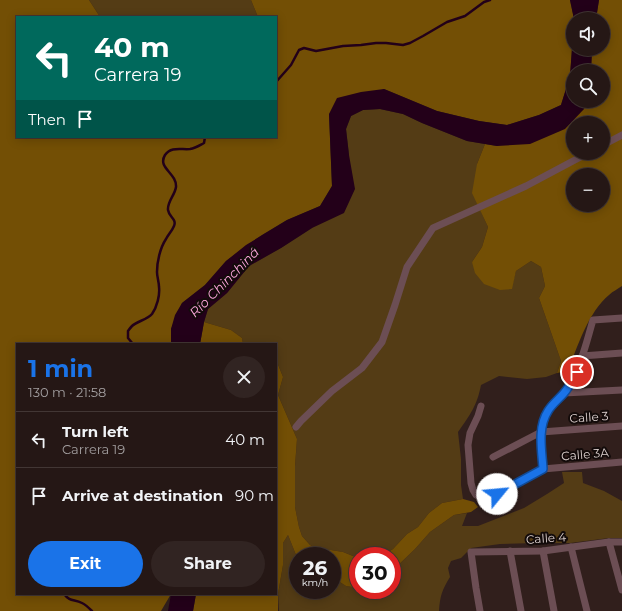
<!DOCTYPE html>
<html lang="en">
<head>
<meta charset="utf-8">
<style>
  body { margin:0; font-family:Montserrat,sans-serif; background:#312422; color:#f1f3f6; height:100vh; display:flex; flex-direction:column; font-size:15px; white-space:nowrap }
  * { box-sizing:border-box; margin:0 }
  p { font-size:13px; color:#a39fa0 }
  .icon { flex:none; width:22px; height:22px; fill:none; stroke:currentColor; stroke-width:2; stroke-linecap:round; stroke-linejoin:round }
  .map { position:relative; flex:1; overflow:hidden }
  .side { position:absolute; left:16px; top:343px; width:261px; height:252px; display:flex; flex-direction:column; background:#251715; border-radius:0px; box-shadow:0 2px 10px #0003,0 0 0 1px #423634 }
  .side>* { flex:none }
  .hud { position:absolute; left:16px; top:16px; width:261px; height:122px; border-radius:0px; box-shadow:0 2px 10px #0003,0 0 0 1px #423634; background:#00695c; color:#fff; overflow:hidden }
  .fabs { position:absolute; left:566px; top:12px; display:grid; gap:8px }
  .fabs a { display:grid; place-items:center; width:44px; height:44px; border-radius:50%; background:#251715; box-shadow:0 2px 10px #0003,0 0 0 1px #423634; font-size:20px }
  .speed { position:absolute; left:289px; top:547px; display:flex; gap:8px; font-size:20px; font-weight:700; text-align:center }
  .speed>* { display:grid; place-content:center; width:52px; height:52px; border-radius:50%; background:#251715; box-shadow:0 2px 10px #0003,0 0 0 1px #423634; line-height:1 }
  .speed small { font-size:10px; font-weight:400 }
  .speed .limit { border:6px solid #d22; background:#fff; color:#111 }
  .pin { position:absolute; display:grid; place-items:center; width:34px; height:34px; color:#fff; margin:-17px; border:2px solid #fff; border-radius:50%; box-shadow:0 1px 4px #0007 }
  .me { position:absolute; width:44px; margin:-22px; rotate:62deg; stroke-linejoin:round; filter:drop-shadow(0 0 3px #0008) }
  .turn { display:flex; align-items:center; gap:14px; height:84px; padding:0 12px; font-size:18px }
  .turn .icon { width:52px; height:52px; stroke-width:2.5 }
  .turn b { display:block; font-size:28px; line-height:34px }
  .then { display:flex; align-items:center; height:38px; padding:0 12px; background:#0003; gap:8px; font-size:15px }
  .round { display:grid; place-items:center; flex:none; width:42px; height:42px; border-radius:21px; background:#312422 }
  .overview { display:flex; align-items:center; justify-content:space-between; height:68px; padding:0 12px }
  h1 { font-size:24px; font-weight:700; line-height:30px; color:#1a73e8 }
  .button { display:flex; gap:8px; margin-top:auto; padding:8px 12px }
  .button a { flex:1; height:46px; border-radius:24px; background:#1a73e8; color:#fff; font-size:16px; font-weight:700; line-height:46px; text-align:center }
  .button a+a { background:#312422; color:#f1f3f6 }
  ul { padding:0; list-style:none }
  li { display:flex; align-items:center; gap:12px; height:56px; padding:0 12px; border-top:1px solid #423634 }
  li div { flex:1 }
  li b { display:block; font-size:15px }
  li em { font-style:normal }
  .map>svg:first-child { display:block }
</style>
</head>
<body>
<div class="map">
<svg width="622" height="611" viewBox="0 0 622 611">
  <rect width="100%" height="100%" fill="#311f1c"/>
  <g fill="#543c15">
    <path d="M89,0H251L258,17H100Z"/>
    <path d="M380,109L403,114L422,123L467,141L485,144L477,164L478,205L488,227L482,247L472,262L511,289L516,271L531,261L541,267L545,286L539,298L561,361L557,373L546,377L527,379L499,376L481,385C477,406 470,415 458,432L461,459V485L463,499L442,503L429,513L418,527L407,534L393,549L381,556H358V558L343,552L331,550H320L310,545L302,536L299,527L295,507V466L297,439L278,395L283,377L277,362L276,361V344H243L242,338L231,330L204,322L208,309L227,293L249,266L281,248L312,228L349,155L346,129L351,116L363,110Z"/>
    <path d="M562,472H582L583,483L604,491L622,501V538H609L570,543H535L500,544L471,548L461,558L451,561L448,568L450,577C442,590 440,596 439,611H279L278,594L283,565V543L288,535L296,555L298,557V590H332V577L346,586L358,588V590H392V571L415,549L430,532L454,515L467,513L462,526H478L524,508L547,494L564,483Z"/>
  </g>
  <g fill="#734f05" fill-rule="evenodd">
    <path d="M0,0H89L100,17H17V137H276V17H258L251,0H570L574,19H573V35L570,76L561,105L539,115L507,125L479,121L437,111L384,89L329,114L332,186L320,206L287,220L262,235L226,261L205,285L182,303L171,329V344H17V594H171L161,611H0Z"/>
    <path d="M599,0H622V286C618,289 613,291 609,295C589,311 577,347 568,371L557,373L561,361L539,298L545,286L541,267L531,261L516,271L512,289L500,290L484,284L475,273L472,262L482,247L488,227L472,193L477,164L485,144L497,146L584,109L586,101H603V71H591L592,49H603V19H596ZM573,123H603V153H573ZM573,175H603V205H573Z"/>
    <path d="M204,322L231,330L242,338L243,344H200Z"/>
    <path d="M276,361L277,362L283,377L278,395L297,439L295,466V507L299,527L302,536L310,545L320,550H331L343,552L358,558V588L346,586L332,577V556L298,557L296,555L288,535L283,543V565L278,594V611H193L196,594H276Z"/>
    <path d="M463,499L474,502L478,507L471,512L454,515L430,532L415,549L392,571V556H381L393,549L407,534L418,527L429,513L442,503Z"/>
  </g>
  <g fill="#230019">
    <path d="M570,0H599L596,19H574Z"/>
    <path d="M573,35V49H592L591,71H573V101H586L584,109L565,129L530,144L497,146L467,141L422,123L403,114L380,109L363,110L351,116L346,129L349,155L355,189L344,213L312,228L281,248L249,266L227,293L208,309L204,322L200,344H171V329L175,315L182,303L205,285L226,261L246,245L287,220L320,206L332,186L329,114L337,98L361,92L384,89L437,111L479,121L507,125L539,115L561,105L570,76Z"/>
    <path d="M171,594H196L193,611H168Z"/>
  </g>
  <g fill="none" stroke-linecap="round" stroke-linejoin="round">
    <g stroke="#230019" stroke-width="2.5">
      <path d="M276,82L291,65L299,50L304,48L316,51L343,46L361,45L376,43H386L403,45L410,43L423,36L447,22L465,16L484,2L490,0"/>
      <path d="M133,344L128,338V331C128,331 131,327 132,326C137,321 147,320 152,314C157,307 160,295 159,287C159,282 157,277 157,272C157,262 160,248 166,239C168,235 172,231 174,226C177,219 169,217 168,210C167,202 175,195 176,187C177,173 157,168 165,155C171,146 182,150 190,149C196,148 200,145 204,143L205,137"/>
      <path d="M64,594C70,602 74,599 82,603C86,605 89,608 92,611"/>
    </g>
    <g stroke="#6c4e54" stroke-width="7">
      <path d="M603,145L622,135"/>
      <path d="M582,356L622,353"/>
      <path d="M564,393L622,390"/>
      <path d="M481,406L478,416L470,433L468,445L471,483L473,490L476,495L485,500L543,469L622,462"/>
      <path d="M296,427L301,421L332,391L362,368L382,342L395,305L407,267L433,228L526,186L588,153"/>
      <path d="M493,457L541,432L622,426"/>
      <path d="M543,469C542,450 537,425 549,409C556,400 567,392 572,381C582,363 587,340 593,320L622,318"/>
      <path d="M609,542L622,590"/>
      <path d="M571,547L587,611"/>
      <path d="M510,551L521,611"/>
      <path d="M543,551L554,611"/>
      <path d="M480,611L476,588L471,552L543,551L609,542H622"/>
    </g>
  </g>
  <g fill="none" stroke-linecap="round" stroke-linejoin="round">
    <defs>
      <path id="route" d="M497,494L543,469C542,451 537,428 548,411C552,404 559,399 564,393C570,386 573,379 577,372"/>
    </defs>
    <use href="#route" stroke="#114b97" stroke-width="10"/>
    <use href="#route" stroke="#1a73e8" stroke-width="7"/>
  </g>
  <g text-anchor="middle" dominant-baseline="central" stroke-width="4" stroke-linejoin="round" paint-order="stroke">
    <g font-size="12" fill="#dfd3d1" stroke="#130b0a">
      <text transform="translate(589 417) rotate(-4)">Calle 3</text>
      <text transform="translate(585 454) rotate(-5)">Calle 3A</text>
      <text transform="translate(546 538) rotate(-4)">Calle 4</text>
    </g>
    <g font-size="13" font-style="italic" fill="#fda6dd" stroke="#130b0a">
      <text transform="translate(224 282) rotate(-45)">Río Chinchiná</text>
    </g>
  </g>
</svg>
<div class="fabs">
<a><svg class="icon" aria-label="sound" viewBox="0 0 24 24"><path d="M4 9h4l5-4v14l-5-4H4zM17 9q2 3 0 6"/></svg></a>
<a><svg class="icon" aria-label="search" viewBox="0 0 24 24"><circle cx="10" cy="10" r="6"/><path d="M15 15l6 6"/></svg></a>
<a>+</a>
<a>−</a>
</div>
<div class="speed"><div>26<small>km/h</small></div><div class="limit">30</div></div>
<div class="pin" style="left:577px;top:372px;background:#d93025"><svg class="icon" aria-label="arrive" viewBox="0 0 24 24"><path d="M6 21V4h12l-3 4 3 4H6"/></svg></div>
<svg class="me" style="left:497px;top:494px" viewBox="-20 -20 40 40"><circle r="19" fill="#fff"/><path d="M0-13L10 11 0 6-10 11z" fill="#1a73e8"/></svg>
<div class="hud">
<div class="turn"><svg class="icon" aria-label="left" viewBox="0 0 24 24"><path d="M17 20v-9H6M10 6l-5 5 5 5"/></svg><div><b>40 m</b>Carrera 19</div></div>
<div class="then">Then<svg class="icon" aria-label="arrive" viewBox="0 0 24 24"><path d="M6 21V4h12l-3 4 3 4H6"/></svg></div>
</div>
<section class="side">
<div class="overview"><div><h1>1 min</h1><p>130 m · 21:58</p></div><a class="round"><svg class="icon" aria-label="close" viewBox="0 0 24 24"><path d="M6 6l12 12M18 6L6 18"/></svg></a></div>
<ul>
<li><svg class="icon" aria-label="left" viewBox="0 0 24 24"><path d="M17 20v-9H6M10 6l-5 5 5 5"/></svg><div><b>Turn left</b><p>Carrera 19</p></div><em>40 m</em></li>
<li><svg class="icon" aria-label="arrive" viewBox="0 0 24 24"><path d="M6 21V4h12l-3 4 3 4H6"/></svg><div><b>Arrive at destination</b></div><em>90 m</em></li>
</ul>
<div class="button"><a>Exit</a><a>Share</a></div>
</section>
</div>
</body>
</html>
